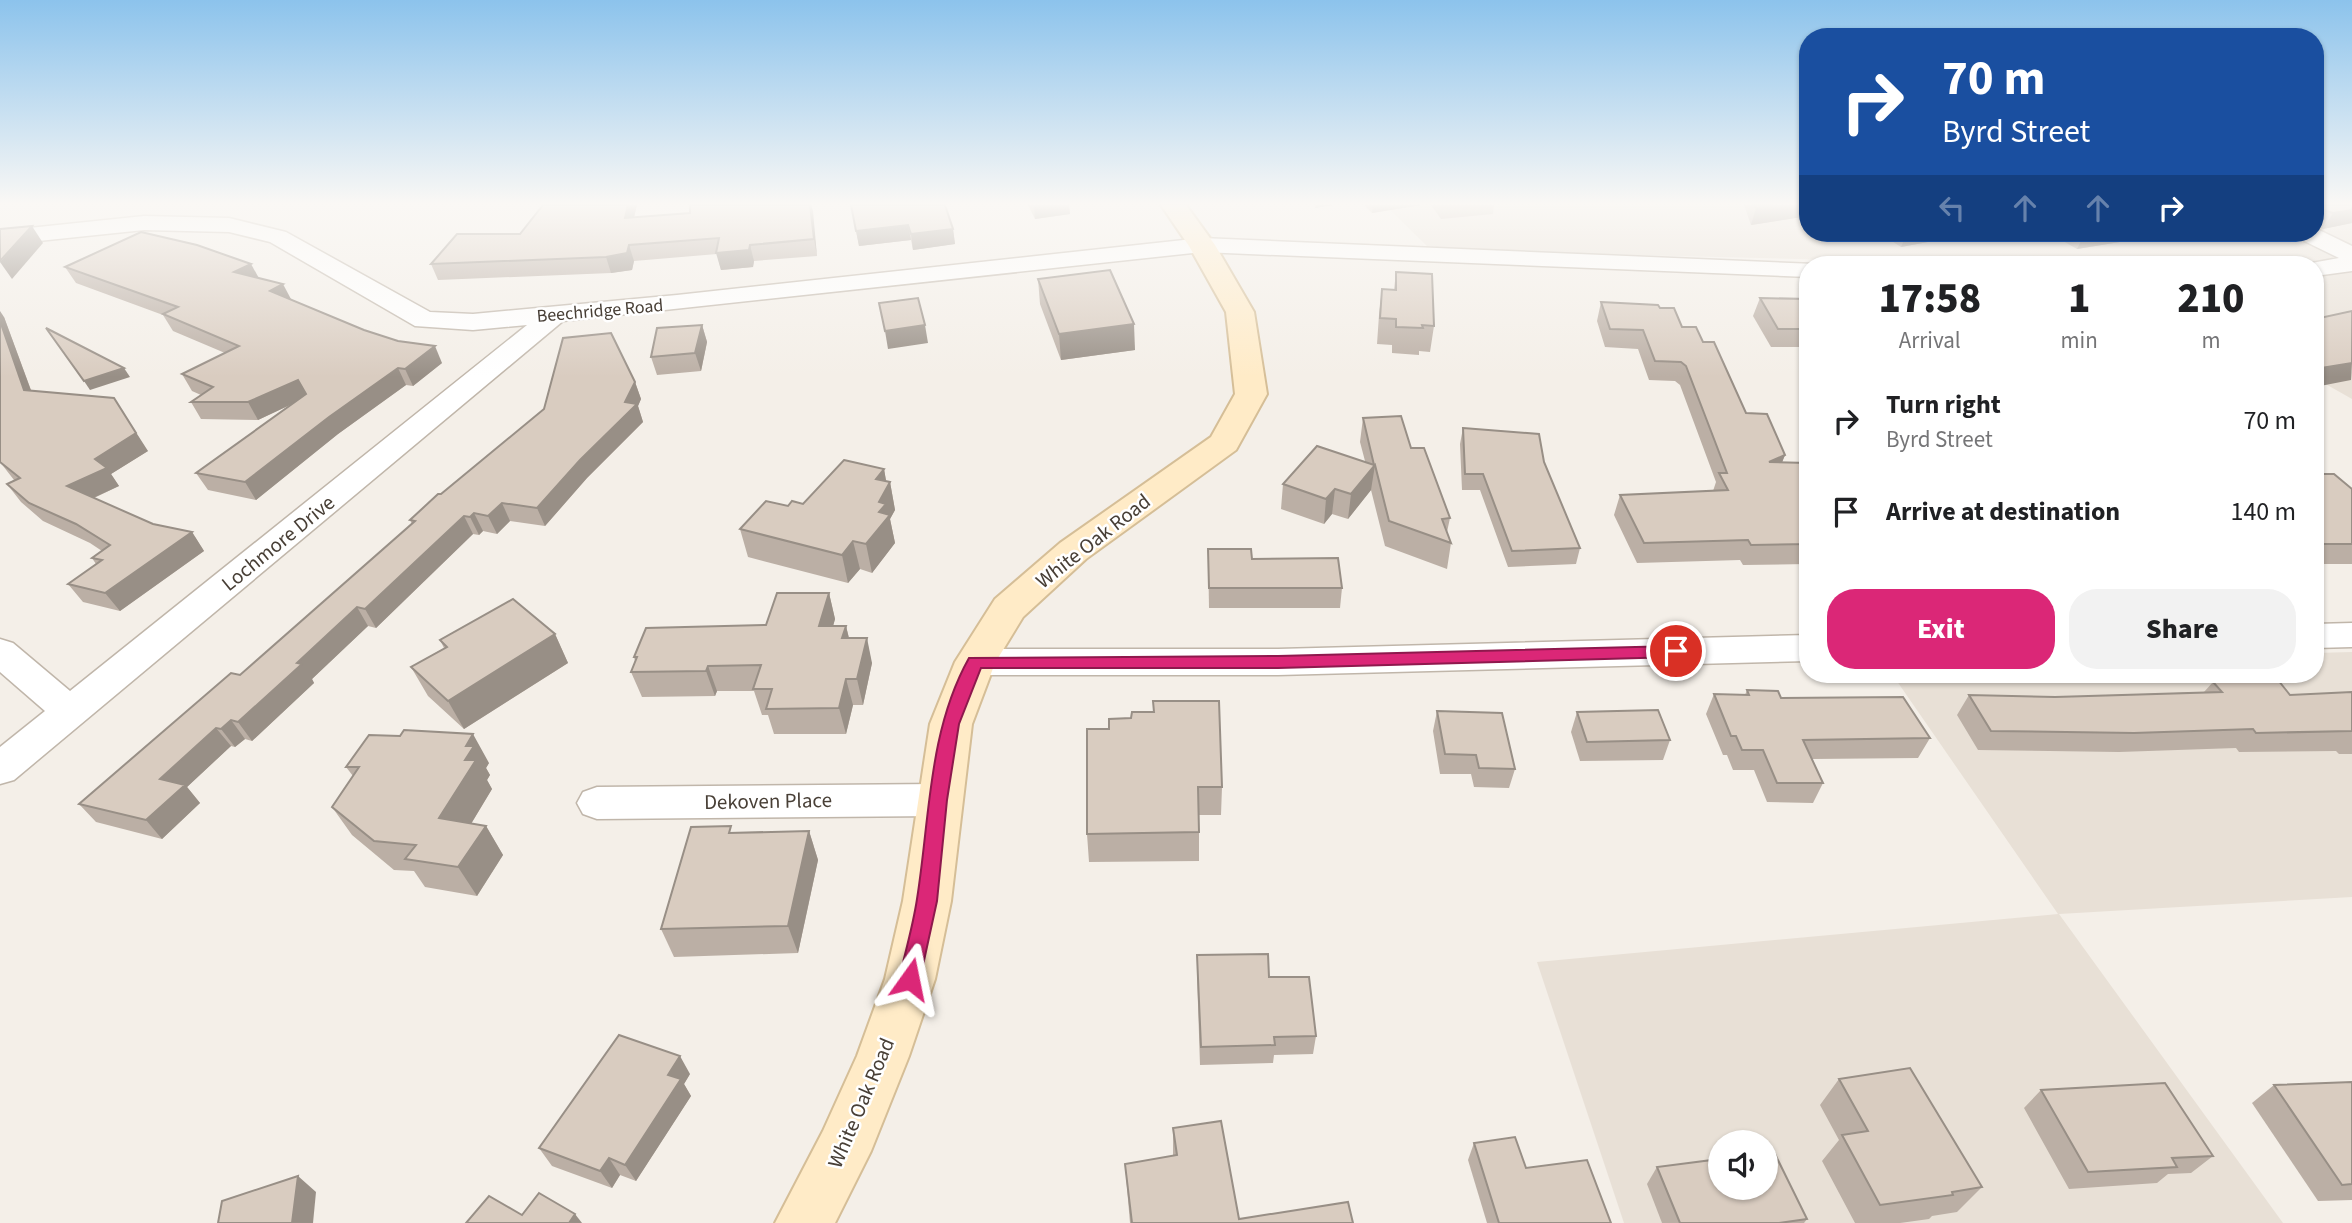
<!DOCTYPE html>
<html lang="en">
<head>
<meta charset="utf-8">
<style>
  body { margin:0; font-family:"Source Sans 3",sans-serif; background:#f2f2f2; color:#202124; height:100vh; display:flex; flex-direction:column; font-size:26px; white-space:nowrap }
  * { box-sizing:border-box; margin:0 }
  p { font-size:23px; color:#757577 }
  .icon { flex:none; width:38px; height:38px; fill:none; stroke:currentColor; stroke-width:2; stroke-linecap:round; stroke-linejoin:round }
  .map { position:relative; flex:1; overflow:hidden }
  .drawer { position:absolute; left:1799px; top:256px; width:525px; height:427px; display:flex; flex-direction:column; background:#fff; border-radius:28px; box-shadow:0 2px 5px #0004 }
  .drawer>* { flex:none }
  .hud { position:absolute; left:1799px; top:28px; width:525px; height:214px; border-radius:28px; box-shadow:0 2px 5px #0004; background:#1a4fa0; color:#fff; overflow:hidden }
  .fabs { position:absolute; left:1708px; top:1130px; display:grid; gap:14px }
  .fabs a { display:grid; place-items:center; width:70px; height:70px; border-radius:50%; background:#fff; box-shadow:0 2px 5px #0004; font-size:35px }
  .pin { position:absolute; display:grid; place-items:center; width:60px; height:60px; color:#fff; margin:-30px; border:4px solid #fff; border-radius:50%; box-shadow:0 2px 7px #0007 }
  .me { position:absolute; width:77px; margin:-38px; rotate:12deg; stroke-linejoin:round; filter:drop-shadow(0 0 5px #0008) }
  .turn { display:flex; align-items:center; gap:24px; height:147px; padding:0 28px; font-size:32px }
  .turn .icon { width:91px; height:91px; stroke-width:2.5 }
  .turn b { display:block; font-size:49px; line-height:60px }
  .lanes { display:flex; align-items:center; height:66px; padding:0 28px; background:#0003; justify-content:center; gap:35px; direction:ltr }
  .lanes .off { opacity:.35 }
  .eta { display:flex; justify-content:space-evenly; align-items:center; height:119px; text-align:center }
  .eta b { font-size:42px; font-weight:800; line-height:49px }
  .primary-button { display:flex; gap:14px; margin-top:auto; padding:14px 28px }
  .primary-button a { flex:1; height:80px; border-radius:28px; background:#db2777; color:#fff; font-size:28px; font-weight:800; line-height:80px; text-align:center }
  .primary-button a+a { background:#f2f2f2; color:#202124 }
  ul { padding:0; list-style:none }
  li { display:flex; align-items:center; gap:21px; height:91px; padding:0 28px }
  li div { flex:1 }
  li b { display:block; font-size:26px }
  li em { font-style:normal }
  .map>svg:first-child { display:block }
</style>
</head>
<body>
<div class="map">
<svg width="2352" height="1223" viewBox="0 0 2352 1223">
  <rect width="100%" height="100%" fill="#f4efe8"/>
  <g fill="#e8e0d6" fill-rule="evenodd">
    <path d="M1385,205H1808V233H2315V205H2352V399L2315,378V264H2002L1431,250Z"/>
    <path d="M2352,652V897L2059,914L2283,1223H1624L1537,962L2058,914L1892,674H2315V653ZM1720,1143H1766V1188H1720Z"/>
  </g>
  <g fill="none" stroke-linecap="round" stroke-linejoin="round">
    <defs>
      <g id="street">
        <path d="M144,216L229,218L286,232L430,312L473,314L677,295L1202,238L1815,264H1808V277L1202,252L563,321L14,780L0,784V747L45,711L0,672V639L13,643L70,691L527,325L473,330L415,326L270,242L229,232L144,230L0,245V231Z"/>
        <path d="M2315,228L2352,246V271L2315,276V264H2306L2339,258L2298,238L2294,233H2315Z"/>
        <path d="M2352,623V647L2315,648V624Z"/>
        <path d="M1808,635V661L1278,675H975L962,671L957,662L962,653L975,649H1278Z"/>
        <path d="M938,784L952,789L958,800L952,811L938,816L597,819L583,814L577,803L583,792L597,787Z"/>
      </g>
      <path id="secondary" d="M1161,205H1186L1215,245L1254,312L1267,394L1236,450L1086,559L1023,617L995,663L972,724L951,901L935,979L909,1056L871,1151L835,1223H775L823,1131L857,1056L885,979L903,901L930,724L955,662L995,599L1060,543L1211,437L1235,394L1226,312L1189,246Z"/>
    </defs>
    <use href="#street" stroke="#c0b6aa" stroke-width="3"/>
    <use href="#secondary" stroke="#d5be97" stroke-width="4"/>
    <use href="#street" fill="#fff" fill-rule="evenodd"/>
    <use href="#secondary" fill="#ffebc7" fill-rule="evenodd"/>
  </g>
  <g fill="#bbafa5">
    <path d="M637,205L634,217L690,213V205H811L817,256L754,261L753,267L721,270L717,254L634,261L632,270L611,273L438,280L431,264L520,234Z"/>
    <path d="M851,205L953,229L955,244L913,250L911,240L859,246Z"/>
    <path d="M1028,205H1069L1070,214L1035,219Z"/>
    <path d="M1364,205H1421L1372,213Z"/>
    <path d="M1431,205H1494L1493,214L1441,219Z"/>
    <path d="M1744,205H1808V216L1751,225Z"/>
    <path d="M2315,205H2352V223L2323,229L2315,226Z"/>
    <path d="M1872,233H2027L1980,240L1971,234L1901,247L1887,238L1882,239Z"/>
    <path d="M2049,233H2130L2126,241L2077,249Z"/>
    <path d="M2234,233H2293L2292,234L2250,242Z"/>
    <path d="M65,267L259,278L292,300L442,363L413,386L406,385L338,434L256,500L208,490L196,473L294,403L258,420L201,419L191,402L201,395L192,391L182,374L225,353L173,331L163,315L76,283Z"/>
    <path d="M1396,272L1434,326L1430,352L1419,351V355L1392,353V345L1377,344L1379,315L1382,289L1394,290Z"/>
    <path d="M1038,279L1135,350L1061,360L1040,304Z"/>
    <path d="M1760,298L1808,299V347H1771L1753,316Z"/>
    <path d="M1601,302L1660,308L1682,327L1703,342L1746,413L1785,455L1782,462L1808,463V564L1743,565L1740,560L1637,563L1614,515L1620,495L1713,491L1716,482L1680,385L1675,381L1649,380L1638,349L1605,347L1597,321Z"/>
    <path d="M4,317L31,390L148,451L111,474L119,486L94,498L153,524L192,532L204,551L120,611L83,602L68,584L96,564L92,558L102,551L90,543L43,521L21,502L7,484L14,480L0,462Z"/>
    <path d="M702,325L707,342L701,371L657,375L651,357Z"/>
    <path d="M635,382L641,399L638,406L643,422L587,478L545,526L510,521L497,534L483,531L479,535L473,534L376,628L368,626L312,679L314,683L252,741L245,739L235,747L231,746L187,787L200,803L162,839L96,822L79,804L240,675L412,524L410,520L441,494Z"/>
    <path d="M1363,418L1411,448L1450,518L1447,532L1451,543L1447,569L1385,546L1371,490L1348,519L1332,514L1324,524L1281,509L1283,484L1365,461L1360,442Z"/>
    <path d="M1463,428L1544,462L1580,548L1576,564L1508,567L1480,490H1462L1460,444Z"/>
    <path d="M884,469L886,481L890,482L895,510L890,519L895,543L872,573L860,569L848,583L748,557L740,529L788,506L803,504Z"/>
    <path d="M2315,474L2352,489V564H2315Z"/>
    <path d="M1208,549L1252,559L1342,588L1340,608H1209Z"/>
    <path d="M829,593L835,619L833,626H846L849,638L872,663L863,705H853L846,734H774L768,715H762L754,691H717L715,696L642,697L631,672L635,661L634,657L766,625Z"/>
    <path d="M555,634L568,663L464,729L428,696L411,667L444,648L440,640Z"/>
    <path d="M2213,682L2290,695L2352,692V754H2339L2336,751L2239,752L2236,748L2119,752L1978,750L1957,715L1969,695L2055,697L2204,692Z"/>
    <path d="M1747,690L1781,698L1930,738L1918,758L1812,759L1823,783L1813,803L1767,802L1754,770H1733L1727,755H1723L1706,714L1714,694L1745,695Z"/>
    <path d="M1153,701L1222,787L1221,815H1199V861L1089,862L1087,834L1109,729L1131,718L1153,712Z"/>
    <path d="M1437,711L1515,769L1509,788L1474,787L1471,774H1440L1433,731Z"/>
    <path d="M1577,712L1670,740L1663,760L1580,761L1571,732Z"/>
    <path d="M489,763L486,768L490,775L487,780L492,789L471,824L486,826L503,855L477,896L425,887L414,871L394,870L352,835L332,807L353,776L346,767Z"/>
    <path d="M809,831L818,860L798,953L674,957L661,929Z"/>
    <path d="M1197,955L1269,977L1316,1036L1313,1054L1274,1055L1273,1063L1200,1065L1197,974Z"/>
    <path d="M690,1074L684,1084L691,1096L636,1181L620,1175L612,1188L552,1166L539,1148Z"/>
    <path d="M1839,1079L1982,1187L1957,1212L1932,1216L1929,1219L1900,1223H1855L1822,1161L1839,1140L1820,1105Z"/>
    <path d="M2352,1082V1200L2318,1201L2252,1103L2274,1085Z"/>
    <path d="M2041,1090L2213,1156L2191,1173L2168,1174L2157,1183L2069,1189L2024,1108Z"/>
    <path d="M1173,1128L1239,1219L1353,1223H1130L1125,1164L1173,1156Z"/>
    <path d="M1474,1143L1526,1168L1611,1223H1487L1468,1160Z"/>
    <path d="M1657,1167L1807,1219L1804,1223H1662L1647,1184Z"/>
  </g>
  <g fill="#988f86">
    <path d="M628,205H637L630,234L625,218Z"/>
    <path d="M810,205H811L813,211L817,256L814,239Z"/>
    <path d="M1041,205H1069L1070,214L1035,219L1034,207Z"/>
    <path d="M1316,205H1333L1315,208Z"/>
    <path d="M1373,205H1421L1372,213Z"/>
    <path d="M1774,205H1808V216L1751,225L1756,208Z"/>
    <path d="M2352,210V223L2323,229L2333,213Z"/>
    <path d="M908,225L911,240L859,246L856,231Z"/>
    <path d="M32,226L43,243L12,279L0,262Z"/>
    <path d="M953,229L955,244L913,250L911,234Z"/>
    <path d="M1885,233H1889L1887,238L1882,239Z"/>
    <path d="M1907,233H1972L1971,234L1901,247Z"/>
    <path d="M1983,233H2027L1980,240Z"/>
    <path d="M2085,233H2130L2126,241L2077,249Z"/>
    <path d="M2256,233H2293L2292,234L2250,242Z"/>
    <path d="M629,245L634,261L632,270L611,273L606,257Z"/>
    <path d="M750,245L754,261L753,267L721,270L716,253Z"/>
    <path d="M251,264L260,280L234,272Z"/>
    <path d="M283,284L292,301L270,291Z"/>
    <path d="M0,311L4,317L37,407L24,390L0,321Z"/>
    <path d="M1134,324L1135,350L1061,360L1059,334Z"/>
    <path d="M702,325L707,342L701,371L695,353Z"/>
    <path d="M925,325L928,343L888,349L885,331Z"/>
    <path d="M435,346L442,363L413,386L405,369Z"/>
    <path d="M2352,363L2351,380L2315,387V369Z"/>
    <path d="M124,368L130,377L90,390L84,381Z"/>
    <path d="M398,368L406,385L338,434L256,500L245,482L329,417Z"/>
    <path d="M298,380L307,397L258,420L248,402Z"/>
    <path d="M635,382L641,399L638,406L643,422L587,478L545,526L537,508L625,402Z"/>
    <path d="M114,398L148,451L111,474L119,486L80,504L67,486L95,459Z"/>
    <path d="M1785,455L1777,475L1769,462Z"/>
    <path d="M1375,465L1371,490L1348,519L1351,494Z"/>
    <path d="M884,469L887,486L890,482L895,510L890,519L895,543L872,573L866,544L879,512L876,479Z"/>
    <path d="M1335,489L1332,514L1324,524L1326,499Z"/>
    <path d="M502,503L510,521L497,534L488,516Z"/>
    <path d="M474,513L483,531L479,535L470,517Z"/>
    <path d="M464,516L473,534L376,628L365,609Z"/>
    <path d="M192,532L204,551L120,611L105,593Z"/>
    <path d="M853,541L860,569L848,583L842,555Z"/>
    <path d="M829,593L835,619L826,651L819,626Z"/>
    <path d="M357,607L368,626L312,679L314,683L252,741L238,722L297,663Z"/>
    <path d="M846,626L852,651L842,638Z"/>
    <path d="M555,634L568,663L464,729L448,701Z"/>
    <path d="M867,638L872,663L863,705L857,679Z"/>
    <path d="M708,666L717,691L715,696L706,671Z"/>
    <path d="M846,679L853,705L846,734L839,708Z"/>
    <path d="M231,720L245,739L235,747L221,729Z"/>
    <path d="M216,728L231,746L187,787L200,803L162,839L146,820L160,779Z"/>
    <path d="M473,734L489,763L486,768L490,775L487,780L492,789L457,847L439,818L466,746Z"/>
    <path d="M486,826L503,855L477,896L458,867Z"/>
    <path d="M809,831L818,860L798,953L788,926Z"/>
    <path d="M680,1056L690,1074L684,1084L691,1096L636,1181L625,1165L668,1075Z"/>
    <path d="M609,1158L620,1175L612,1188L600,1171Z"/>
    <path d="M298,1176L316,1192L313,1223H292Z"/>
    <path d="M575,1214L582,1223H569Z"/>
  </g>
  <g fill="#d9ccc0" stroke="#988f86" stroke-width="2">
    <path d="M543,205H628L625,218L690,213V205H810L814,239L750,245L749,250L716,253L719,238L629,245L627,253L606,257L431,264L457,234H520Z"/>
    <path d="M851,205H945L953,229L911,234L908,225L856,231Z"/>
    <path d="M1755,205H1774L1756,208Z"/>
    <path d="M2315,205H2352V210L2333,213L2324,210L2322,215H2315Z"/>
    <path d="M32,226L0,261V229Z"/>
    <path d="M141,232L197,245L251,264L234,272L283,284L270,291L364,330L398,341L435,346L405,369L398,368L329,417L245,482L196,473L306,394L298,380L248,402H191L213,387L182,374L239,346L163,314L178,307L65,267Z"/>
    <path d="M1110,270L1134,324L1059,334L1038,279Z"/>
    <path d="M1396,272L1432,274L1434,326L1422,325L1423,328L1396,327V319L1380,318L1382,289L1396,290Z"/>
    <path d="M918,298L925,325L885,331L879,303Z"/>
    <path d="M1760,298L1808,299V329H1778Z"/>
    <path d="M1601,302L1658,305L1660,308H1674L1682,327H1696L1703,342H1714L1746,413L1767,414L1785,455L1769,462L1808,463V544L1751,545L1748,540L1644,543L1620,495L1728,490L1719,473H1727L1686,366L1681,362L1655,361L1643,330L1610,329Z"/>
    <path d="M2352,311V363L2315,369V315L2320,318Z"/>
    <path d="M0,321L24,390L114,398L136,433L95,459L107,468L67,486L153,524L192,532L105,593L68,584L102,560L92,558L110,545L76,524L29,503L7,484L20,478L0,462Z"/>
    <path d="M702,325L695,353L651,357L657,328Z"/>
    <path d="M46,328L124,368L84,381Z"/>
    <path d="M611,333L635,382L625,402L637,404L580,460L537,508L502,503L488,516L474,513L470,517L464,516L365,609L357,607L297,663L302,664L238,722L231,720L221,729L216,728L160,779L185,785L146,820L79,804L231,673L240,675L415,521L410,520L438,494H441L544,409L563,338Z"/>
    <path d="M1401,416L1411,448H1424L1450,518L1442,519L1451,543L1389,521L1375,465L1351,494L1335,489L1326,499L1283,484L1317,446L1374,465L1363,418Z"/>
    <path d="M1463,428L1539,434L1544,462L1580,548L1512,551L1483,474H1465Z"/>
    <path d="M844,460L884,469L876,479L890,482L879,502L886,504L879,512L890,515L866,544L853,541L842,555L740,529L766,501L788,506L792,501L803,504Z"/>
    <path d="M2315,474H2334L2352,489V544H2315Z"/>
    <path d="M1208,549H1251L1252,559L1338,558L1342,588H1209Z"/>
    <path d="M777,593H829L819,626H846L842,638H867L857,679H846L839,708L766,709L772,689H753L761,665L708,666L706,671L631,672L637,657H634L646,628L766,625Z"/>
    <path d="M513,599L555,634L448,701L411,667L447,647L440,640Z"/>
    <path d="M2278,680L2290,695L2352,692V731L2256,733L2253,729L2134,733L1991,731L1969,695L2055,697L2222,692L2213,682Z"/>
    <path d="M1747,690L1778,691L1781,698L1903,697L1930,738L1803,740L1823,783H1777L1763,750H1742L1736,736H1731L1714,694L1749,695Z"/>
    <path d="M1153,701H1219L1222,787H1198L1199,832L1087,834V729H1109V719L1131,718L1132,712H1154Z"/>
    <path d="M1658,710L1670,740L1587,742L1577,712Z"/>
    <path d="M1437,711L1502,713L1515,769L1479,768L1476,755L1445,754Z"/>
    <path d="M404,730L473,734L466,746H474L465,760H476L439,818L486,826L458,867L405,859L416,845L374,841L332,807L359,767H346L369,735L400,736Z"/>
    <path d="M731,826L729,833L809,831L788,926L661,929L691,827Z"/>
    <path d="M1268,954L1269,977H1309L1316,1036L1274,1037L1275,1045L1201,1047L1197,955Z"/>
    <path d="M619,1035L680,1056L668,1075L681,1079L625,1165L609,1158L600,1171L539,1148Z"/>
    <path d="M1910,1068L1982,1187L1952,1192L1953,1195L1880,1205L1842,1135L1868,1131L1839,1079Z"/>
    <path d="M2352,1082V1184L2342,1185L2274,1085Z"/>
    <path d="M2165,1083L2213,1156L2172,1158L2177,1167L2088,1172L2041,1090Z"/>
    <path d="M1221,1121L1239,1219L1348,1202L1353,1223H1132L1125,1164L1177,1155L1173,1128Z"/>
    <path d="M1515,1137L1526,1168L1587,1160L1611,1223H1499L1474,1143Z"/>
    <path d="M1774,1152L1807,1219L1779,1223H1680L1657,1167L1720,1159V1188H1766V1153Z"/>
    <path d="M298,1176L292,1223H218L222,1201Z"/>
    <path d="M539,1193L575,1214L569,1223H466L489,1196L522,1215Z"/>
  </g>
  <linearGradient id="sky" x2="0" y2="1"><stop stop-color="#8cc3ec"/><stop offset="0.54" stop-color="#faf8f5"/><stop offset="1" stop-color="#faf8f5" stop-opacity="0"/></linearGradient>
  <rect width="2352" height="377" fill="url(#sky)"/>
  <path fill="#db2777" stroke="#8e194d" stroke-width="2" d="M1676,646L1685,651L1676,657L1278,668H981L959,724L947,800L937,901L920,979L917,985L910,988L902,985L899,979C905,953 913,926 917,899C930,818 928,731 969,658L1278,656Z"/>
  <g text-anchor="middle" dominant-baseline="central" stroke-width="5" stroke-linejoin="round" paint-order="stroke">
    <g font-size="18" fill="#483f36" stroke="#fff">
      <text transform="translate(600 311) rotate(-5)">Beechridge Road</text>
    </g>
    <g font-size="21" fill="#483f36" stroke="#fff">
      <text transform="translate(1093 541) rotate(-38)">White Oak Road</text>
      <text transform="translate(278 543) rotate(-39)">Lochmore Drive</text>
      <text transform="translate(768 801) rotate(-1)">Dekoven Place</text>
      <text transform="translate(861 1103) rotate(-67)">White Oak Road</text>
    </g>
  </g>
</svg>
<div class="fabs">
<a><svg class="icon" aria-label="sound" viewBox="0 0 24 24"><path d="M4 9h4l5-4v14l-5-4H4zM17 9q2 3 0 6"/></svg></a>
</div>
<div class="pin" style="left:1676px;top:651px;background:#d93025"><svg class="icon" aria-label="arrive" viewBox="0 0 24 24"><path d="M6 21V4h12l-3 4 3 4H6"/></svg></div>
<svg class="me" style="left:910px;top:979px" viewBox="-20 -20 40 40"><path d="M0-17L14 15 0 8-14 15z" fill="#db2777" stroke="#fff" stroke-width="4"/></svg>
<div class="hud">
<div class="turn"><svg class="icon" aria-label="right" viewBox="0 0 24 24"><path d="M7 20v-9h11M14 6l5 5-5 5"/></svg><div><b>70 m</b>Byrd Street</div></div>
<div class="lanes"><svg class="icon off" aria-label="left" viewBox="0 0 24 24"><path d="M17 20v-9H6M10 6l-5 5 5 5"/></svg><svg class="icon off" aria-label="ahead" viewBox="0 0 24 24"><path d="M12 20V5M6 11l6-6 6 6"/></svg><svg class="icon off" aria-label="ahead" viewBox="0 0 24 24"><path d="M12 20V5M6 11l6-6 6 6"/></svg><svg class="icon" aria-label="right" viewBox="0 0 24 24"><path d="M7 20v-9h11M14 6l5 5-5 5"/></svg></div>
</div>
<section class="drawer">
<div class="eta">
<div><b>17:58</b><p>Arrival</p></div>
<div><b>1</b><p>min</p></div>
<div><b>210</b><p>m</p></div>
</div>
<ul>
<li><svg class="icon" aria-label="right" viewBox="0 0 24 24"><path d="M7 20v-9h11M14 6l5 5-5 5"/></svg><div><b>Turn right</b><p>Byrd Street</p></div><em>70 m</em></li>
<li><svg class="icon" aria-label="arrive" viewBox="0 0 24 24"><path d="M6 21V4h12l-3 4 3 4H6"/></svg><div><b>Arrive at destination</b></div><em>140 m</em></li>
</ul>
<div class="primary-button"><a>Exit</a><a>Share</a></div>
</section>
</div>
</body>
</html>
